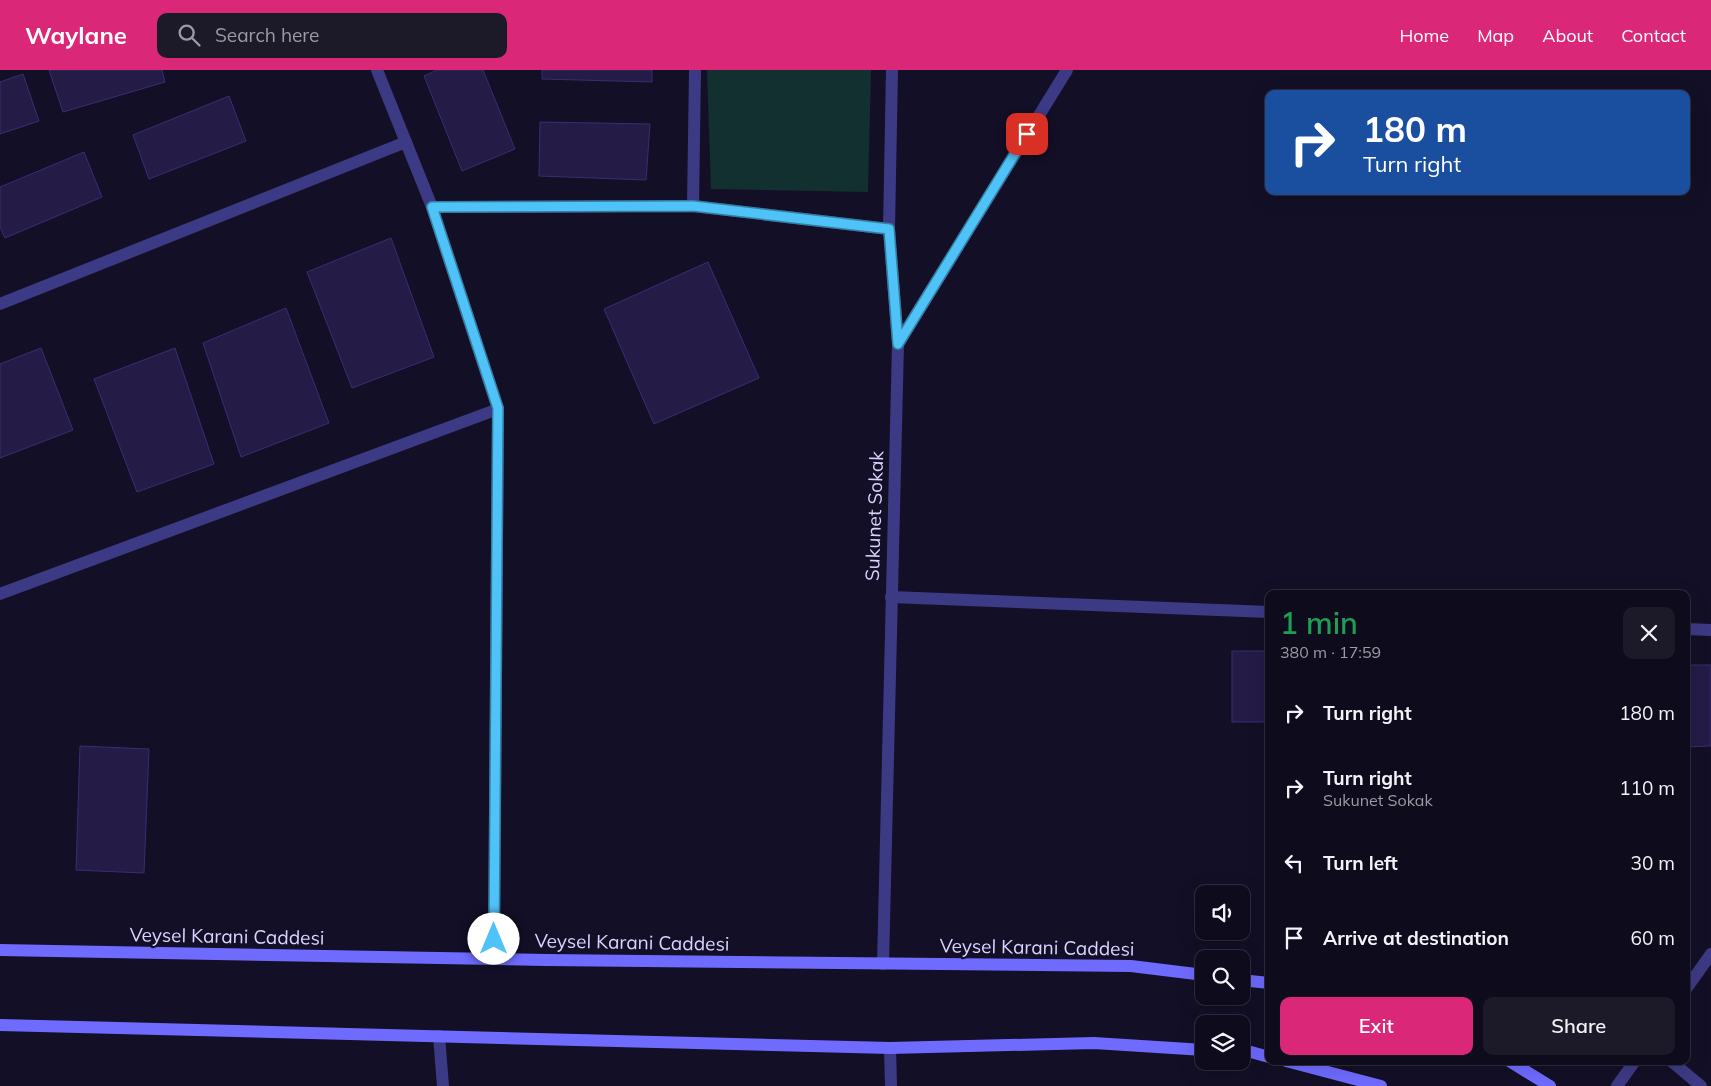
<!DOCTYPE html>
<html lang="en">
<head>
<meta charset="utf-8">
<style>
  body { margin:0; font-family:Mulish,sans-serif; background:#1c1929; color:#f1f3f6; height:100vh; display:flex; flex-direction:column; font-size:19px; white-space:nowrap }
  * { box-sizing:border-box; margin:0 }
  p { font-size:16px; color:#9b9ba3 }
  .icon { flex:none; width:28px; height:28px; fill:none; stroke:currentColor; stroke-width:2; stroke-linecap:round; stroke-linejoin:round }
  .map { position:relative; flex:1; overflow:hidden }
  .details { position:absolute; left:1265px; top:520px; width:425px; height:475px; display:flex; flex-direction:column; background:#0e0b1c; border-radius:10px; box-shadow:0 5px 20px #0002,0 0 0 1px #2e2b3b }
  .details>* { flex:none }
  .top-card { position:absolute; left:1265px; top:20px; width:425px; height:105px; border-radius:10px; box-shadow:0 5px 20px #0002,0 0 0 1px #2e2b3b; background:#1a4fa0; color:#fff; overflow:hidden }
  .tools { position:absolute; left:1195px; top:815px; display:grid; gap:10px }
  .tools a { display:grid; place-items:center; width:55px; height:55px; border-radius:10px; background:#0e0b1c; box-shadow:0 5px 20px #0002,0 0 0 1px #2e2b3b; font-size:25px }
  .pin { position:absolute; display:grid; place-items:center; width:42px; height:42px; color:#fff; margin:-21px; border-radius:10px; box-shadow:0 2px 8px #0006 }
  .me { position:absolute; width:55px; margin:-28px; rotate:0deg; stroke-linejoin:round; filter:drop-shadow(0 0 4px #0008) }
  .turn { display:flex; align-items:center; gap:18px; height:105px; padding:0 15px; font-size:22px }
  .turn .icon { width:65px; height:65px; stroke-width:2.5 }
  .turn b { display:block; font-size:35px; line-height:42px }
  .round { display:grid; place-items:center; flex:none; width:52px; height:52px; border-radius:10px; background:#1c1929 }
  .head { display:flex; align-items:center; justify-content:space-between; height:85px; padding:0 15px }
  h1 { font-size:30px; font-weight:600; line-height:38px; color:#1e9e55 }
  .cta { display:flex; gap:10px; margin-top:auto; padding:10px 15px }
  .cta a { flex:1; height:58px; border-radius:10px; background:#db2777; color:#fff; font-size:20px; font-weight:600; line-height:58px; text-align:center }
  .cta a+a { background:#1c1929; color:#f1f3f6 }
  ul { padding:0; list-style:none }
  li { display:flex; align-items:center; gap:15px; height:75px; padding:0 15px }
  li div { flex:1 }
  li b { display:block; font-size:19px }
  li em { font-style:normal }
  header { display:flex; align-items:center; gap:30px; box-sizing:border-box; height:70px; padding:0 25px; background:#db2777; color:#fff }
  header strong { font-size:24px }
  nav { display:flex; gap:28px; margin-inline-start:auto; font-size:18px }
  .search { width:350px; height:45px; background:#1c1929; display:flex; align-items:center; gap:12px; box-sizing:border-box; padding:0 18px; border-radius:10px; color:#9b9ba3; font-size:19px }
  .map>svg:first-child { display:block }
</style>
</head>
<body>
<header>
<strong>Waylane</strong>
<div class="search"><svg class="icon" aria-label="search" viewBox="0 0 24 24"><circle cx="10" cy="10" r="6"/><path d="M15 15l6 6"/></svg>Search here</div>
<nav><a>Home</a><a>Map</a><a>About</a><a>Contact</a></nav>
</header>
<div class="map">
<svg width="1711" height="1016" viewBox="0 0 1711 1016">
  <rect width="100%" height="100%" fill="#130f26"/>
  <path fill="#12302f" d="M707,0H871L868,122L711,119Z"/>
  <g fill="#241b47" stroke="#3b2d73">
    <path d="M49,0H162L165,12L63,42Z"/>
    <path d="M437,0H483L515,79L462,101L424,6Z"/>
    <path d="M542,0H652V12L542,9Z"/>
    <path d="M23,4L39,51L0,64V12Z"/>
    <path d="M229,26L246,71L149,109L133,65Z"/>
    <path d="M540,52L650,54L646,110L539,106Z"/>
    <path d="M84,82L102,127L5,168L0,157V117Z"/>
    <path d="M391,168L434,287L352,318L307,202Z"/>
    <path d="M708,192L759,308L654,354L604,239Z"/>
    <path d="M286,238L329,353L241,387L203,273Z"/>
    <path d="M41,278L73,360L0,388V294Z"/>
    <path d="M175,278L214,394L137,422L94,309Z"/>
    <rect x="1232" y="581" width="37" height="71"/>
    <path d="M1686,595H1711V676L1686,677Z"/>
    <path d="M80,676L149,679L144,803L76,800Z"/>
  </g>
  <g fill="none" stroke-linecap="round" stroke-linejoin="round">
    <path stroke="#3d3a85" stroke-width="12" d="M1671,991L1701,1016"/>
    <g stroke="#3d3a85" stroke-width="12">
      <path d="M693,136L695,0"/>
      <path d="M432,137L693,136L889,159"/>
      <path d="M0,234L406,72"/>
      <path d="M898,274L1067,0"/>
      <path d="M0,524L498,339"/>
      <path d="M891,527L1269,542"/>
      <path d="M1686,559L1711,560"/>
      <path d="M1686,919L1711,884"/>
      <path d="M439,966L443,1016"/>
      <path d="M1617,1016L1635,991"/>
    </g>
    <g stroke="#3d3a85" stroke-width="12">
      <path d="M377,0L432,137L498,339L494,889"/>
      <path d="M883,894L898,274L889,159L892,0"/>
      <path d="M890,978L891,1016"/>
    </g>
    <g stroke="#6f6bff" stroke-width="12">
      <path d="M0,880L547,890L1131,896L1204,905"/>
      <path d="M1241,910L1269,913"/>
      <path d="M0,955L890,978L1094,973L1204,980"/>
      <path d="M1241,982H1251L1269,987"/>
      <path d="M1286,991L1381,1016"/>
      <path d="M1509,991L1550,1016"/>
    </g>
  </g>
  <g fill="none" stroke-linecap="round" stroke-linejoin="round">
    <defs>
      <path id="route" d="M494,869L498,338L432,137L693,136L889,159L898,274L1027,64"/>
    </defs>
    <use href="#route" stroke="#337fa1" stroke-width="12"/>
    <use href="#route" stroke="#4fc3f7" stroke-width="9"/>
  </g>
  <g text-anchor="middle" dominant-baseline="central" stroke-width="4.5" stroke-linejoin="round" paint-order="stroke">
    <g font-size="19" fill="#d9d4ff" stroke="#130f26">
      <text transform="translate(874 446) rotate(-88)">Sukunet Sokak</text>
      <text transform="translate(227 866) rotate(1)">Veysel Karani Caddesi</text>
      <text transform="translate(632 872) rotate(1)">Veysel Karani Caddesi</text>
      <text transform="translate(1037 877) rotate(1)">Veysel Karani Caddesi</text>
    </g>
  </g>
</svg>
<div class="tools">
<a><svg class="icon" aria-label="sound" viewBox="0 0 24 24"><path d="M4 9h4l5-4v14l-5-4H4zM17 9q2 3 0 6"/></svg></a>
<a><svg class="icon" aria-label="search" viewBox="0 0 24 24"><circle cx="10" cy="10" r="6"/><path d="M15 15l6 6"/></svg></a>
<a><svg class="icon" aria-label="layers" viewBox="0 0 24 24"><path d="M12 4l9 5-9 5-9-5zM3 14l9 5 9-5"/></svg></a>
</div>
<div class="pin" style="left:1027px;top:64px;background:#d93025"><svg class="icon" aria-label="arrive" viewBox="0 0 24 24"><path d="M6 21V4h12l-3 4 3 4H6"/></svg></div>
<svg class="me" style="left:494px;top:869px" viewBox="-20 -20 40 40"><circle r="19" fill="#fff"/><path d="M0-13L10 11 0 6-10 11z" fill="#4fc3f7"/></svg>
<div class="top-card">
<div class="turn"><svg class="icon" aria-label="right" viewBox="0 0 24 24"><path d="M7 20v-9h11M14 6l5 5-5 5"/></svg><div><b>180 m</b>Turn right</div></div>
</div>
<section class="details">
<div class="head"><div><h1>1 min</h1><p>380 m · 17:59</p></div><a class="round"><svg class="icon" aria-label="close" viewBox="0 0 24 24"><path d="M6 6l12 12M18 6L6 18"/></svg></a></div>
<ul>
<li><svg class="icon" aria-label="right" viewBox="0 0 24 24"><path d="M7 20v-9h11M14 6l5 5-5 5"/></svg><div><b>Turn right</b></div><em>180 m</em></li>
<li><svg class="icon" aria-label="right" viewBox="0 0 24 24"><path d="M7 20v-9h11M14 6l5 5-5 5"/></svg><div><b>Turn right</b><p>Sukunet Sokak</p></div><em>110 m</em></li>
<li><svg class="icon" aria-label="left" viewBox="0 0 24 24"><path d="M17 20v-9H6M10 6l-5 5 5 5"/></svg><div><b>Turn left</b></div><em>30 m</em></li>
<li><svg class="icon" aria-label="arrive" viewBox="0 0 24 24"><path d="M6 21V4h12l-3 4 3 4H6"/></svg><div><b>Arrive at destination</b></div><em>60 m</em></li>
</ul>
<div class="cta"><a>Exit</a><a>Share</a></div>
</section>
</div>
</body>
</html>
